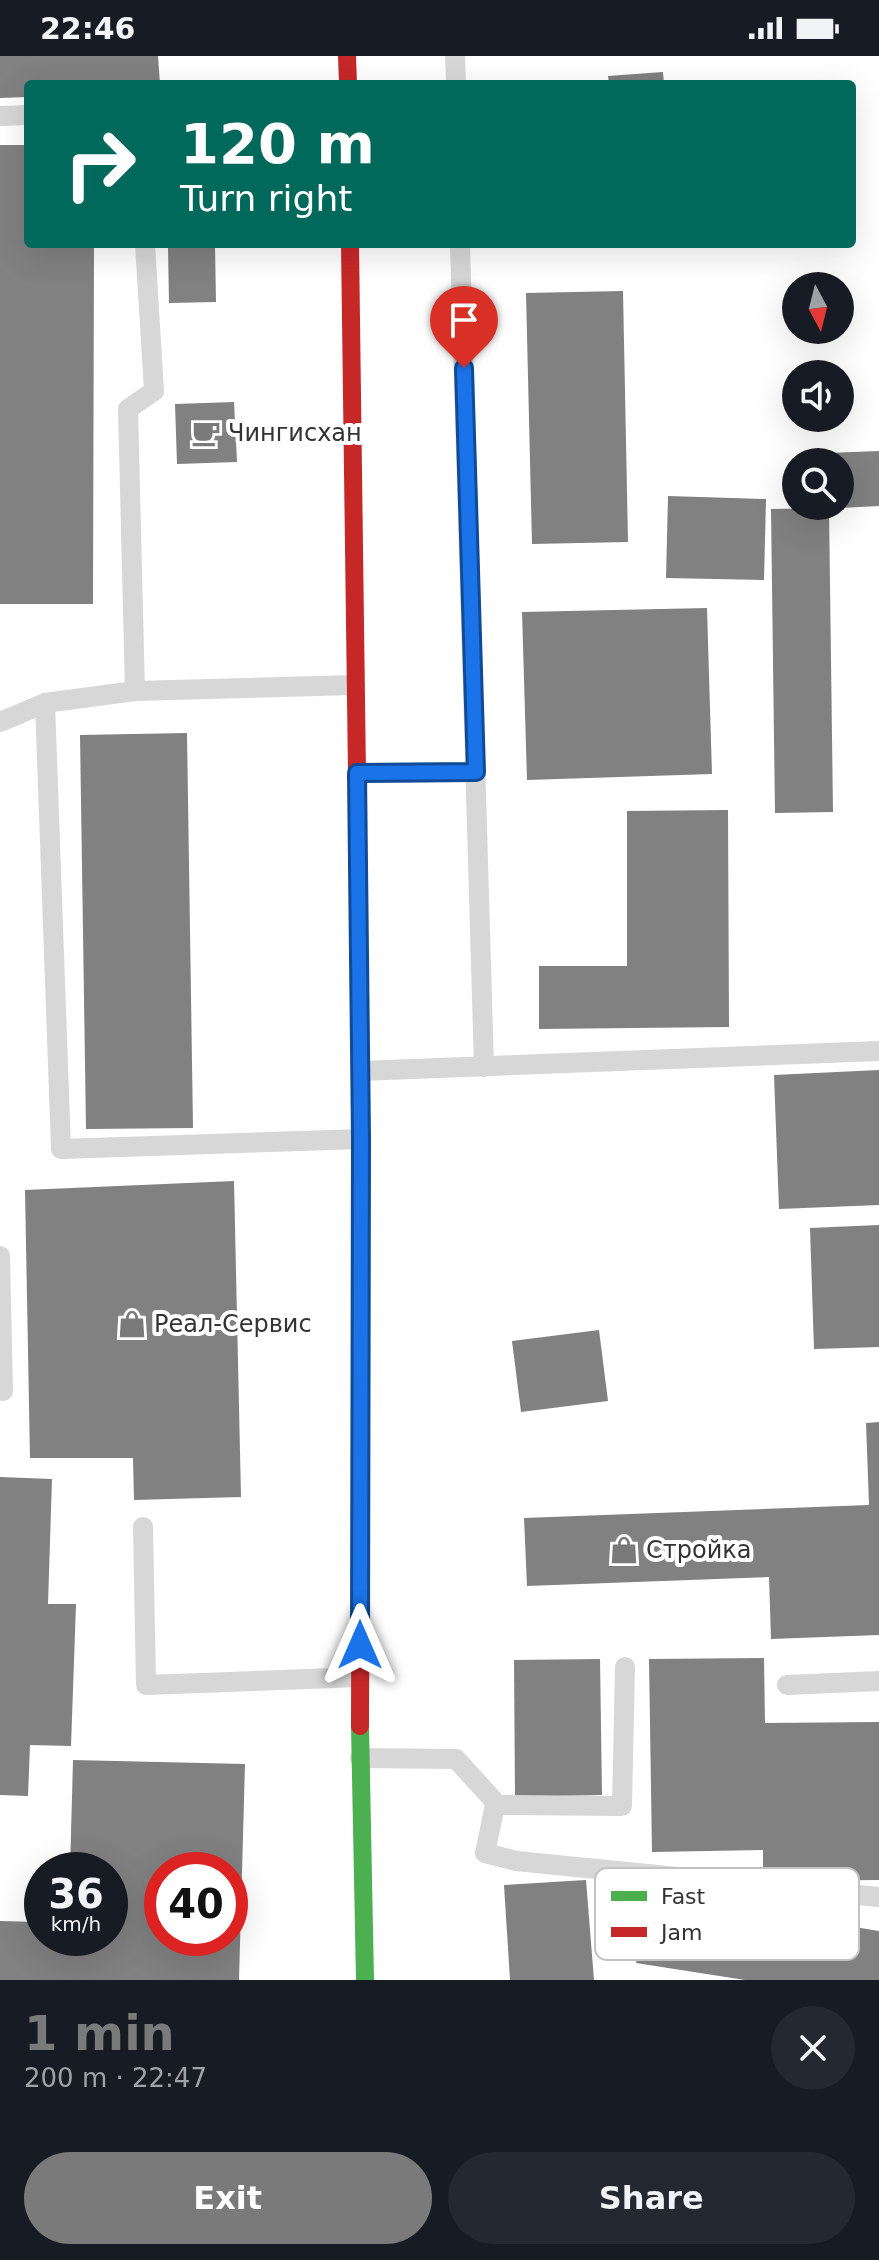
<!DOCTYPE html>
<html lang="en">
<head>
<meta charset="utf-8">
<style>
  body { margin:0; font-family:"DejaVu Sans",sans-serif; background:#242831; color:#f1f3f6; height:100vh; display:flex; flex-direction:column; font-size:30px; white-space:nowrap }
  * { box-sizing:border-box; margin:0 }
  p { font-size:26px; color:#9ea1a6 }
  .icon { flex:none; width:44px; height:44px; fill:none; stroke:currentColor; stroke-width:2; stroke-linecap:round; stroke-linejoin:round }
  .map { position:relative; height:1924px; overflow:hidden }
  .drawer { display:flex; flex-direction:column; background:#171b24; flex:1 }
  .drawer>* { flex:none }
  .guide { position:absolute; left:24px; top:24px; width:832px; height:168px; border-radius:8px; box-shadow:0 8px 32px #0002; background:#00695c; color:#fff; overflow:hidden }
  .needle { width:52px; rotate:173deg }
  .buttons { position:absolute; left:782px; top:216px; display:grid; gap:16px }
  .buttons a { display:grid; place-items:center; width:72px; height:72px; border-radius:50%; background:#171b24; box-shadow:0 8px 32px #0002; font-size:40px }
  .speed { position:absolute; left:24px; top:1796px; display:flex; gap:16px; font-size:40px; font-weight:700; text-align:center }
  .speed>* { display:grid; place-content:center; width:104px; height:104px; border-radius:50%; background:#171b24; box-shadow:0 8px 32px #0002; line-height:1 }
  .speed small { font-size:20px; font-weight:400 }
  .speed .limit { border:12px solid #d22; background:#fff; color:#111 }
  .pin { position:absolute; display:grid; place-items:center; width:68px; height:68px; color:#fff; margin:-82px -34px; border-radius:50% 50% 50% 0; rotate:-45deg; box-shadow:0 0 8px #0007 }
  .pin .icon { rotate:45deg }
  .me { position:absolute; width:88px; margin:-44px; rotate:0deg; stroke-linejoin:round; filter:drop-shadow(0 0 6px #0008) }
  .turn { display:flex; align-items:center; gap:28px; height:168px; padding:0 24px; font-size:36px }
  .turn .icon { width:104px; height:104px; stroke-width:2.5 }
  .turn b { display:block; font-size:56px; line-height:68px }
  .round { display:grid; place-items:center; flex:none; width:84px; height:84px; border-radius:42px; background:#242831 }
  .overview { display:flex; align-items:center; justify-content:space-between; height:136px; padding:0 24px }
  h1 { font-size:48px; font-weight:600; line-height:60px; color:#7a7a7a }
  .action { display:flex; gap:16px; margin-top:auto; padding:16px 24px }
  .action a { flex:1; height:92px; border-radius:48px; background:#7a7a7a; color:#fff; font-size:32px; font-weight:600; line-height:92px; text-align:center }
  .action a+a { background:#242831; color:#f1f3f6 }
  .status { display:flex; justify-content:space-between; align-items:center; height:56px; padding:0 40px; background:#171b24; direction:ltr }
  .status svg { height:22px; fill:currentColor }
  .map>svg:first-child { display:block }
</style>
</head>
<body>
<div class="status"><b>22:46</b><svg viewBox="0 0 49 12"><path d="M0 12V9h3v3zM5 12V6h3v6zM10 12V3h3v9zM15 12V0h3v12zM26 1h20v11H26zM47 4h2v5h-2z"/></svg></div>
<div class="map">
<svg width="879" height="1924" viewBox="0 0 879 1924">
  <rect width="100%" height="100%" fill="#fff"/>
  <g fill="#818181" fill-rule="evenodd">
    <path d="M0,0H158L160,28H28V41L0,42Z"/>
    <path d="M663,16L664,28H609L608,20Z"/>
    <path d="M0,89H28V188H94L93,548H0Z"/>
    <path d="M215,190L216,246L169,247L168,192Z"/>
    <path d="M623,235L628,486L532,488L526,237Z"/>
    <path d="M234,346L237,406L177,408L175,348Z"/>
    <path d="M879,395V450L840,452V406H828L827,397Z"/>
    <path d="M668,440L766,443L764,524L666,522Z"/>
    <path d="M829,452L833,756L775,757L771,453Z"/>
    <path d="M707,552L712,718L527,724L522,556Z"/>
    <path d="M187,677L193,1072L86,1073L80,679Z"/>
    <path d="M728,754L729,971L539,973V910H627V755Z"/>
    <path d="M879,1014V1149L779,1153L774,1019Z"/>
    <path d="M234,1125L241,1441L134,1444L133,1402H30L25,1134Z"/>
    <path d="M879,1169V1291L814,1293L810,1172Z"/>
    <path d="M599,1274L608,1345L521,1356L512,1285Z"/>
    <path d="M879,1366V1579L771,1583L769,1521L527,1530L524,1462L869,1449L866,1367Z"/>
    <path d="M0,1421L52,1423L48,1548H76L71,1690L30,1689L28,1740L0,1739Z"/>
    <path d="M764,1602L765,1667L879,1666V1824L763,1825V1794L652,1796L649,1603Z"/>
    <path d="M600,1603L602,1739L515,1741L514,1604Z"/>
    <path d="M73,1704L245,1708L239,1924H0V1865L42,1866V1882H110V1814H70ZM162,1814H230V1882H162Z"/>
    <path d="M586,1824L594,1924H510L504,1829Z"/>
    <path d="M648,1837L879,1875V1924H745L636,1907Z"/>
  </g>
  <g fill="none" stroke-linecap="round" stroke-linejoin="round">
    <g stroke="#d7d7d7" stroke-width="20">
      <path d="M455,0L456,28"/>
      <path d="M0,60L28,59"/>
      <path d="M460,188L484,1011"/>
      <path d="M135,635L128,353L154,335L145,188"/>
      <path d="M45,647L61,1093L361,1083"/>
      <path d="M0,666L45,647L135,635L355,629"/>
      <path d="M357,717L476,716"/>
      <path d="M361,1015L879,995"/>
      <path d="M0,1200L3,1335"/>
      <path d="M143,1471L146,1629L360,1621"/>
      <path d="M625,1611L622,1750L495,1749L485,1797L516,1805L879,1841"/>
      <path d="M787,1629L879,1625"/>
      <path d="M360,1702L456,1703L497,1748"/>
    </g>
    <g stroke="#4caf50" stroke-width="18">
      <path d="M357,718L361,1083V1256"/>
      <path d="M360,1670L365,1924"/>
    </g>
    <g stroke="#c62828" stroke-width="18">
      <path d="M347,0L348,28"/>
      <path d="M350,188L357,718"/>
      <path d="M360,1670L361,1256"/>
    </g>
  </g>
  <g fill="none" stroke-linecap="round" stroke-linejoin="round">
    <defs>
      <path id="route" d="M360,1589L361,1083L357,717L476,716L464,312"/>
    </defs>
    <use href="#route" stroke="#114b97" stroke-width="20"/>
    <use href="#route" stroke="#1a73e8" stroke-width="14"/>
  </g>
  <defs>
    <symbol id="cafe-bare" viewBox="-9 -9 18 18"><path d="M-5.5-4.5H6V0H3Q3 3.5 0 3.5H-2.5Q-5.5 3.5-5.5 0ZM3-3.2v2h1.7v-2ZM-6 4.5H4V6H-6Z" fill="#7a7a7a" stroke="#fff" stroke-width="2.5" paint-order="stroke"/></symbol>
    <symbol id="shop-bare" viewBox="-9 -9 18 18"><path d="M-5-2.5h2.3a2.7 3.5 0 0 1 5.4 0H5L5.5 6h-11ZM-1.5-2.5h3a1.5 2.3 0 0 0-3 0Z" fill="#7a7a7a" stroke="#fff" stroke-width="2.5" paint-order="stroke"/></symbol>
  </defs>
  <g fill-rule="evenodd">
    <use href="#cafe-bare" x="186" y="357" width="40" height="40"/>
    <use href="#shop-bare" x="112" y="1248" width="40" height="40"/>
    <use href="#shop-bare" x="604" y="1474" width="40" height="40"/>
  </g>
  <g text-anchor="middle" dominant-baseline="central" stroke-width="8" stroke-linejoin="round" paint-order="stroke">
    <g font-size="24" fill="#333" stroke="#fff" text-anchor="start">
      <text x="228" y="377">Чингисхан</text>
      <text x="154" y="1268">Реал-Сервис</text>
      <text x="646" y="1494">Стройка</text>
    </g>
  </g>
  <rect x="595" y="1812" width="264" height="92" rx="12" fill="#fff" stroke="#c2c2c2" stroke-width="2"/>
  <rect x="611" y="1835" width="36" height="10" fill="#4caf50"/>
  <rect x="611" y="1871" width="36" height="10" fill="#c62828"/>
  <g font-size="22" fill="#333">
    <text x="661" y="1848">Fast</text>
    <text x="661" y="1884">Jam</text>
  </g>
</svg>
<div class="buttons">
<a><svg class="needle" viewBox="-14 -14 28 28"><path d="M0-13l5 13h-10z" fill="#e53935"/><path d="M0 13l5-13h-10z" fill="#9ea1a6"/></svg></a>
<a><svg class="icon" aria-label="sound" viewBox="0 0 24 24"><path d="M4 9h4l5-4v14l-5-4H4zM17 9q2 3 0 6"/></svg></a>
<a><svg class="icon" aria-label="search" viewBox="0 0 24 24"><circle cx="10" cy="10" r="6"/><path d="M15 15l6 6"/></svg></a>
</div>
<div class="speed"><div>36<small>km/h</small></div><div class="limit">40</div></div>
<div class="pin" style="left:464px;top:312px;background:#d93025"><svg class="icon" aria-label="arrive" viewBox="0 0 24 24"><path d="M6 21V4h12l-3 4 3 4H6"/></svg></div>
<svg class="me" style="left:360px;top:1589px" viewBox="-20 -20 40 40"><path d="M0-17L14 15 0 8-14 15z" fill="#1a73e8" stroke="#fff" stroke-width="4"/></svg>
<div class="guide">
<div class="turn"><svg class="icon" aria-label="right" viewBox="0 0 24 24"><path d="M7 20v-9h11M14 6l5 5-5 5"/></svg><div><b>120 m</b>Turn right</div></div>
</div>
</div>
<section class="drawer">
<div class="overview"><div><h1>1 min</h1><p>200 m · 22:47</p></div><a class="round"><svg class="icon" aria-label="close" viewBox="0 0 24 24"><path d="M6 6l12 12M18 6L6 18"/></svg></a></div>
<div class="action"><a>Exit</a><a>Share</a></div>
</section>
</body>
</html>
